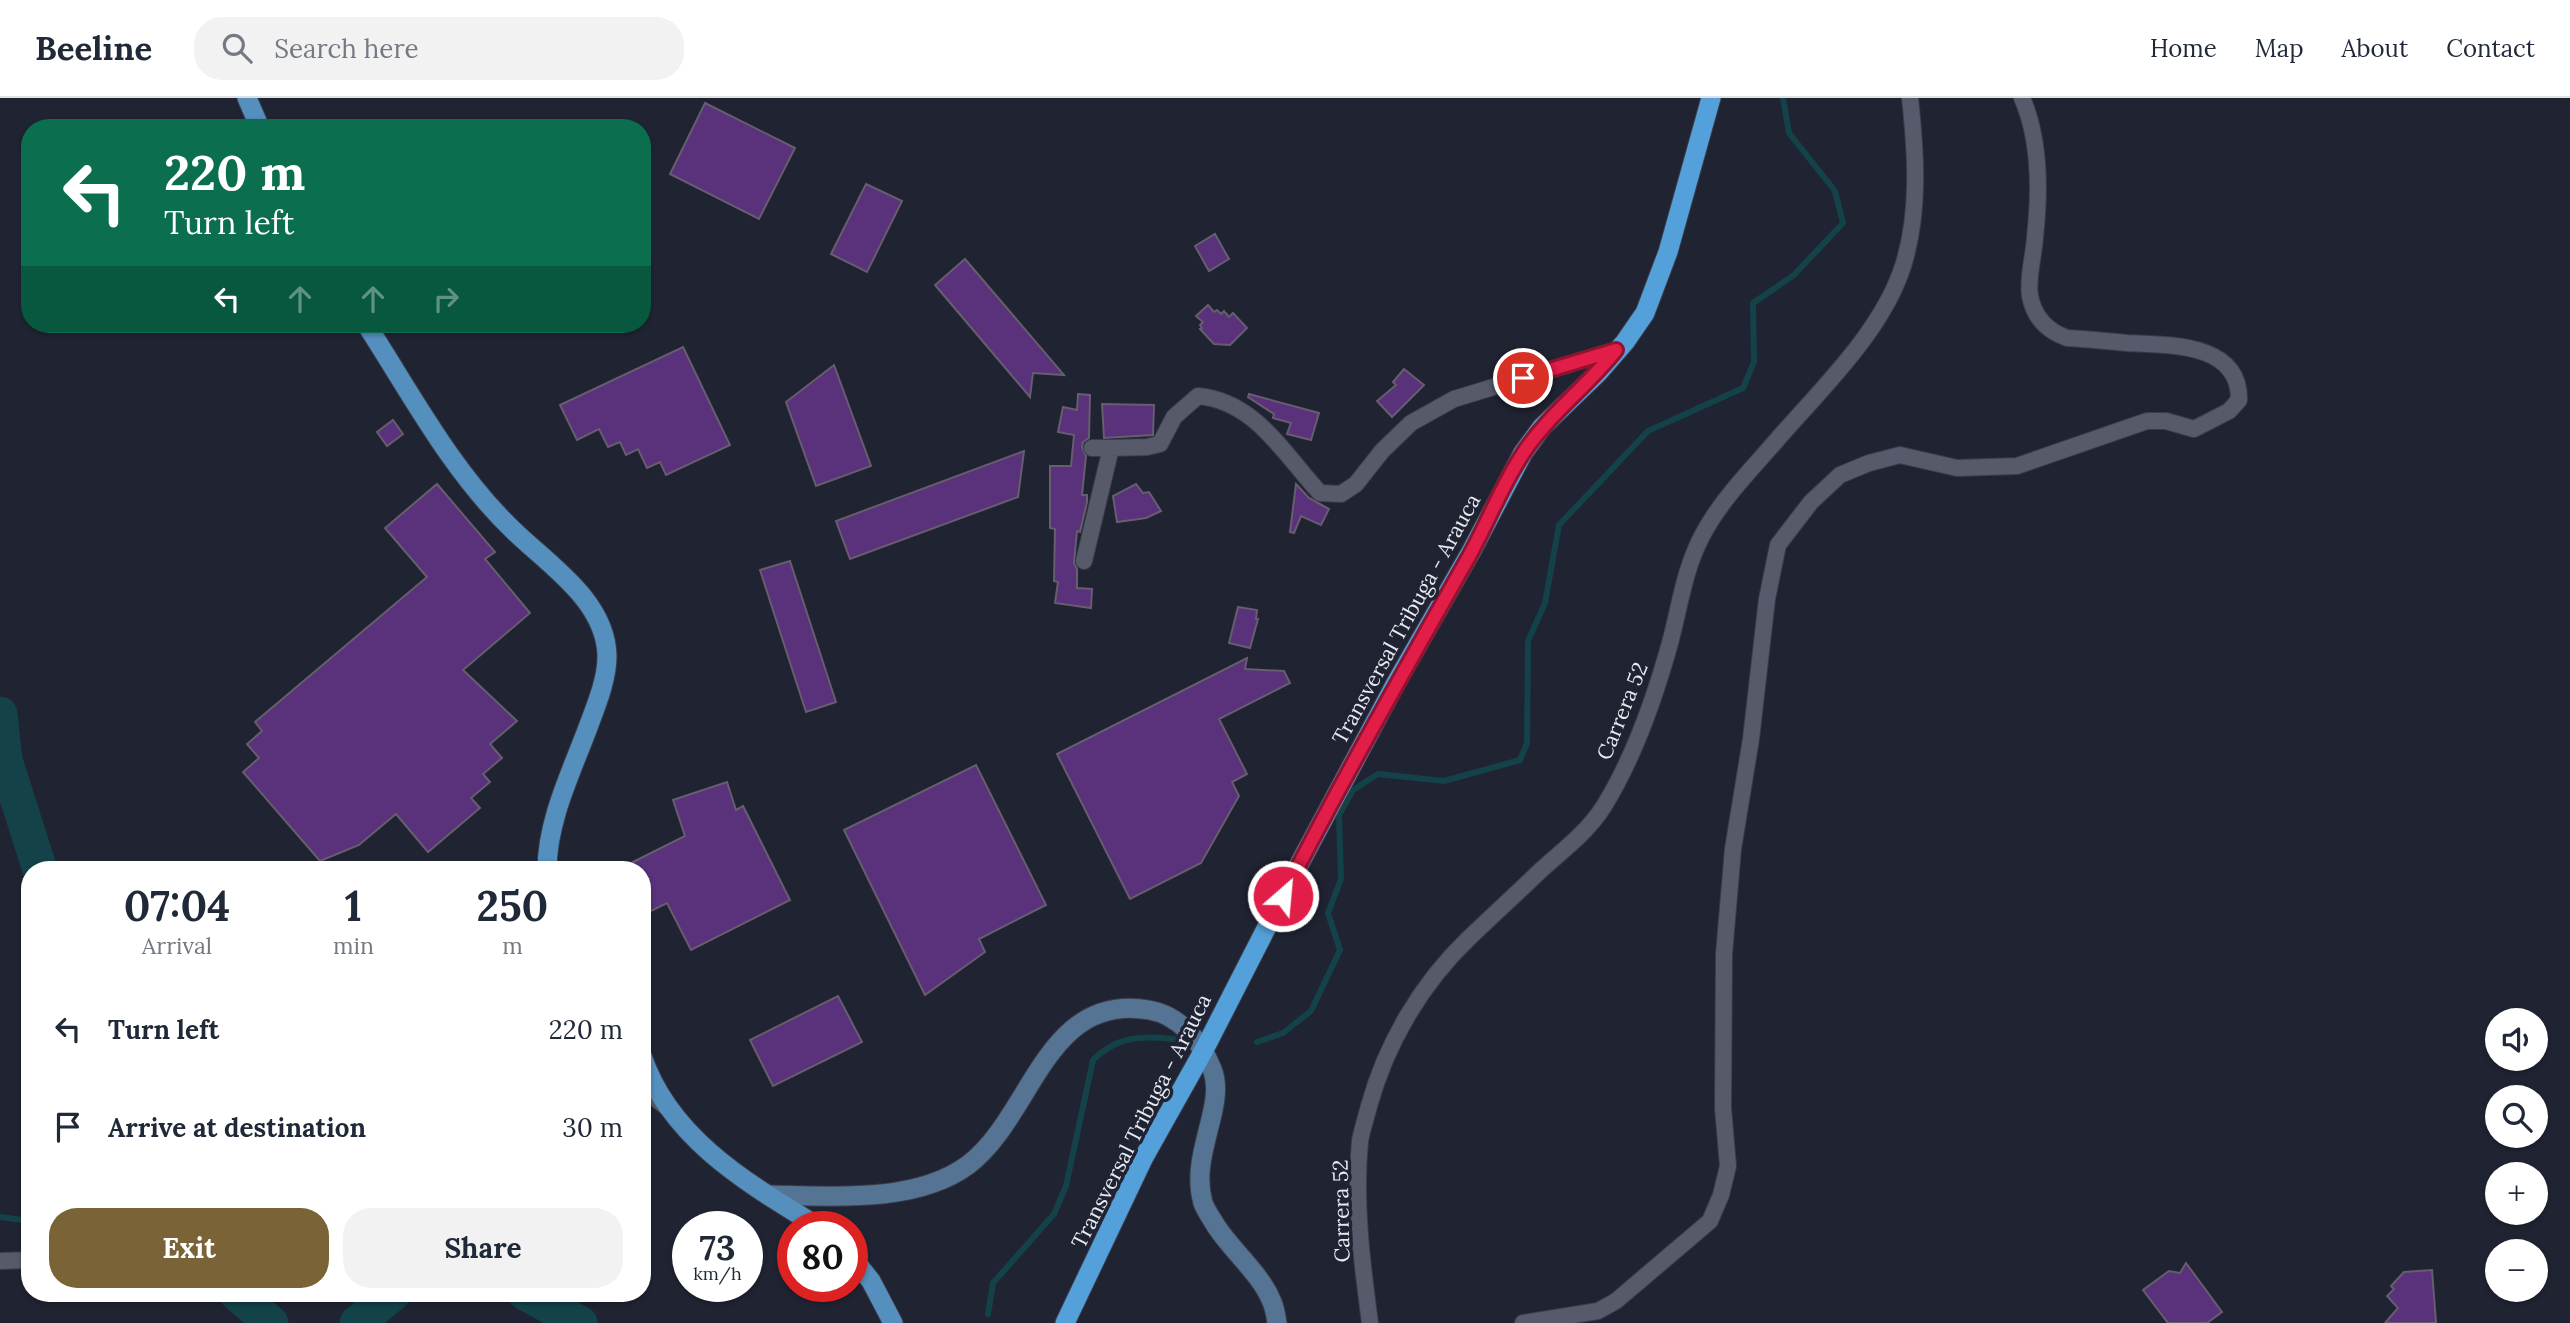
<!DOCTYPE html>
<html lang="en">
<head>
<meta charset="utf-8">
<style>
  body { margin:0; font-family:Lora,serif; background:#f2f2f3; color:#1f2937; height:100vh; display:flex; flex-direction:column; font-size:26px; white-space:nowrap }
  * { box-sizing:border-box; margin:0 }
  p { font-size:23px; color:#747a83 }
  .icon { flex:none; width:38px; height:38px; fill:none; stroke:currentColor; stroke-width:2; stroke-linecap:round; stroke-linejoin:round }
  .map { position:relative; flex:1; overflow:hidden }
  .side { position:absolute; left:21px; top:763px; width:630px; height:441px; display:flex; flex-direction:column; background:#fff; border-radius:28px; box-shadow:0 2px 5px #0004 }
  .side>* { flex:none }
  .hud { position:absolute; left:21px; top:21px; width:630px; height:214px; border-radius:28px; box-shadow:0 2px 5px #0004; background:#0b6e4f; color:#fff; overflow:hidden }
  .buttons { position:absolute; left:2485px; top:910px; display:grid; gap:14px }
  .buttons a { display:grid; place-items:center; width:63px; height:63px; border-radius:50%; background:#fff; box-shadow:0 2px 5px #0004; font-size:35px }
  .speed { position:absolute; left:672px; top:1113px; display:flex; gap:14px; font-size:35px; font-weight:700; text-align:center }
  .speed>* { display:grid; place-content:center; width:91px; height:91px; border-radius:50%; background:#fff; box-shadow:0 2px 5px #0004; line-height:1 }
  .speed small { font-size:18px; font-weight:400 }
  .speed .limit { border:10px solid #d22; background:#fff; color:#111 }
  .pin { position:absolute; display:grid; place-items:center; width:60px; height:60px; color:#fff; margin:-30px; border:4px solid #fff; border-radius:50%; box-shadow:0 2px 7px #0007 }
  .me { position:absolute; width:77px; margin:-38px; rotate:27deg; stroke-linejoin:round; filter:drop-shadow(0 0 5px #0008) }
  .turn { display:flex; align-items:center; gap:24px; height:147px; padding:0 28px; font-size:32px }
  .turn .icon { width:91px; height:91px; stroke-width:2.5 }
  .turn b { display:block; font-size:49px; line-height:60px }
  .lanes { display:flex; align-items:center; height:66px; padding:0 28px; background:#0003; justify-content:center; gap:35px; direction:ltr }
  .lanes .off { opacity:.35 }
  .eta { display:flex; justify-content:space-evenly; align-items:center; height:119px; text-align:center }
  .eta b { font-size:42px; font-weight:700; line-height:49px }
  .action { display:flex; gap:14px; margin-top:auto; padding:14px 28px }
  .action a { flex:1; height:80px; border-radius:28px; background:#7a6437; color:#fff; font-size:28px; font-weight:700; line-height:80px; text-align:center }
  .action a+a { background:#f2f2f3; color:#1f2937 }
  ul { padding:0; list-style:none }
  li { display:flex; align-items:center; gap:21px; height:98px; padding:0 28px }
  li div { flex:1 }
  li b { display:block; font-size:26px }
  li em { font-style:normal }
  header { display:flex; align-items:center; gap:42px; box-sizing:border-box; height:98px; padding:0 35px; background:#fff; border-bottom:2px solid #e0e1e3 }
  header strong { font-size:33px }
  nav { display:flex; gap:38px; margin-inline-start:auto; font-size:24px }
  .search { width:490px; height:63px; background:#f2f2f3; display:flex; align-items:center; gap:18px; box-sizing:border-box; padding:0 24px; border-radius:28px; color:#747a83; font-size:26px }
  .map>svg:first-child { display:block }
</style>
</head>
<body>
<header>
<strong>Beeline</strong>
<div class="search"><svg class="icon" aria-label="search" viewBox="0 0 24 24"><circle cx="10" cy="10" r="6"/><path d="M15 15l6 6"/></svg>Search here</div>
<nav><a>Home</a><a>Map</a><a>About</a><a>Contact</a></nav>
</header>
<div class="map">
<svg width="2570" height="1225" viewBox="0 0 2570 1225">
  <rect width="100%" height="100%" fill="#202332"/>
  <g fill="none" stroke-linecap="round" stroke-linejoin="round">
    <g stroke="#144249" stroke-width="6">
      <path d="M1257,944L1283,935L1311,913L1340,852L1328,815L1341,781L1339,717L1353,692L1378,676L1444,683L1520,662L1527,645L1528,543L1545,505L1559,427L1648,333L1743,290L1754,264L1753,205L1794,177L1843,125L1835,93L1789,35L1783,0"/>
      <path d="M0,1119L30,1123"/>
      <path d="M988,1216L993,1185L1054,1116L1066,1088L1093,962C1121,934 1149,938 1187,943"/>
    </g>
    <g stroke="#144249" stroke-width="35">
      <path d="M0,616L5,662L40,772"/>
      <path d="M236,1195L271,1225"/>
      <path d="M525,1195L580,1225"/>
      <path d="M357,1225L394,1195"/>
    </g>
  </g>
  <g fill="#5a317b" stroke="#665d6e" stroke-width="2">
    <path d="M705,5L795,50L759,121L670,76Z"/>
    <path d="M866,86L902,103L867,174L831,156Z"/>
    <path d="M1215,136L1229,161L1209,173L1195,148Z"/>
    <path d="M965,161L1064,277L1033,275L1030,299L935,187Z"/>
    <path d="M1208,207L1214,214L1217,212L1221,216L1224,213L1229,219L1233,215L1247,230L1230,247L1214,246L1200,231L1202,230L1200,227L1203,224L1196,218Z"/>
    <path d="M683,249L730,347L666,377L660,364L647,370L638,351L626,357L620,344L608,349L599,331L577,342L560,307Z"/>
    <path d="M834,267L871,368L816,388L786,304Z"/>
    <path d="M1404,271L1424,287L1392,319L1377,303L1396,287L1393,284Z"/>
    <path d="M1078,296L1090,297L1089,340L1083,344L1082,349L1086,358L1082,397H1087V404L1080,434L1077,433L1074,465L1077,471V490L1092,491L1091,510L1055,505L1058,484L1054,483L1055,431L1050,430V368H1071L1074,337L1058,334L1063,309L1077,312Z"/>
    <path d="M1249,296L1319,315L1311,342L1287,336L1291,325L1273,320L1274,316L1248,299Z"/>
    <path d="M1102,306L1154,307L1153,337L1104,340Z"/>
    <path d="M393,322L403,336L387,348L377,334Z"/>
    <path d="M1024,353L1018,399L850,461L836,423Z"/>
    <path d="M437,386L495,454L485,461L530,515L463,572L517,623L490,646L502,660L483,676L490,684L471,700L480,710L428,754L396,716L359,747L320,763L243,674L259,660L247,646L262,633L255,624L427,479L385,430Z"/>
    <path d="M1136,386L1143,395L1149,394L1161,413L1146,420L1117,424L1113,398Z"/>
    <path d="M1296,386L1309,400L1329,411L1321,427L1301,418L1294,435L1290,434Z"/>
    <path d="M790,463L836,604L806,614L760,472Z"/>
    <path d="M1238,509L1257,512L1256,521H1258L1250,550L1229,545Z"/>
    <path d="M1247,560L1245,571L1284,573L1290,585L1219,621L1247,676L1232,684L1239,698L1201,765L1130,801L1057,656Z"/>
    <path d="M976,667L1046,807L979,841L985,854L925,897L844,732Z"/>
    <path d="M727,684L736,712L743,708L790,802L691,852L667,805L649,814L642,801V772H617L685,738L673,702Z"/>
    <path d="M838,898L862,944L773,988L750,942Z"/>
    <path d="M2186,1165L2222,1214L2207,1225H2168L2143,1192L2169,1173L2180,1175Z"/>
    <path d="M2432,1172L2436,1225H2385L2398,1210L2387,1198L2394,1191L2391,1188L2404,1174Z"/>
  </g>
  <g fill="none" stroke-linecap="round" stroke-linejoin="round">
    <defs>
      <g id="minor">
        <path d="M1092,350H1111"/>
        <path d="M1084,463L1111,350L1147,349L1160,346L1174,319L1198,298C1255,303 1284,356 1320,395L1341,396L1356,386L1382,353L1411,325L1454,301L1616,252"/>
        <path d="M642,990L665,1008"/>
        <path d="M0,1163L30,1162"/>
        <path d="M1370,1225C1362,1165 1354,1104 1360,1043C1362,1031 1366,1020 1369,1008C1386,946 1421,886 1468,841C1492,818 1516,796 1540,773C1563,752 1587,735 1604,708C1633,661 1655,599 1670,545C1680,508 1684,472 1702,438C1720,403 1750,373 1776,343C1820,292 1882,234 1903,168C1920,114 1916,56 1910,0"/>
        <path d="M1523,1225L1598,1213L1616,1203L1710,1123L1721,1097L1728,1068L1723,1010L1724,856L1733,751L1751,641L1767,501L1778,447L1811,404L1840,377L1869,365L1900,357L1957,370L2017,368L2147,323H2166L2194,331L2229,313L2239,302C2240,244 2168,247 2127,245C2107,243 2087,241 2067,240C2047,233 2034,219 2030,198C2027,180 2034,157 2035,139C2040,94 2040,41 2022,0"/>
      </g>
      <path id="secondary" d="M768,1097C830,1098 915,1106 968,1067C1033,1018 1045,894 1149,912C1179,917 1201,943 1212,971C1227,1008 1189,1056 1203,1105C1206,1113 1212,1121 1216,1128C1233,1154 1261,1176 1272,1204C1275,1211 1276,1218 1277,1225"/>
      <g id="primary">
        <path d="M247,0L260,30"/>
        <path d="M366,226C412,297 452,374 514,433C549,467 606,503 607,558C607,580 598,603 590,624C573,671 547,721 547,772"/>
        <path d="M642,958C670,1041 749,1086 819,1129"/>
        <path d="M852,1159L871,1183L893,1225"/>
      </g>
      <path id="trunk" d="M1065,1225L1144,1059L1204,952L1294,776L1396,585L1472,452L1523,355L1542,329L1598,275L1625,244L1645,215L1668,154L1711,0"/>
    </defs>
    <use href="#minor" stroke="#3a3d49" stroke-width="18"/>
    <use href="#secondary" stroke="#3a3d49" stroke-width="21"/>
    <use href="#primary" stroke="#3a3d49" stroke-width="21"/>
    <use href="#trunk" stroke="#3a3d49" stroke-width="21"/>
    <use href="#minor" stroke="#565a6b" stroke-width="16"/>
    <use href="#secondary" stroke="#557494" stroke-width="19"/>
    <use href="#primary" stroke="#548fbe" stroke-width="19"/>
    <use href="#trunk" stroke="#54a0da" stroke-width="19"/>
  </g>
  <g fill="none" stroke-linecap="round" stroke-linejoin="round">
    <defs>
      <path id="route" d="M1283,798C1341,684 1404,573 1467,462C1487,427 1501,388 1524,354C1550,315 1588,288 1616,252L1523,280"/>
    </defs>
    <use href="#route" stroke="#92132f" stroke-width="18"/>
    <use href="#route" stroke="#e11d48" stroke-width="12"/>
  </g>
  <g text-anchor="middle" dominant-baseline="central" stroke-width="7" stroke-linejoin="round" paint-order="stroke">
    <g font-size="21" fill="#e7e9f4" stroke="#202332">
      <text transform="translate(1406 521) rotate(-61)">Transversal Tribuga - Arauca</text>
      <text transform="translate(1622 613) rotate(-68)">Carrera 52</text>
      <text transform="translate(1141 1023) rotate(-63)">Transversal Tribuga - Arauca</text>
      <text transform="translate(1341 1113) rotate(-91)">Carrera 52</text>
    </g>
  </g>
</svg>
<div class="buttons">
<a><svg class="icon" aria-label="sound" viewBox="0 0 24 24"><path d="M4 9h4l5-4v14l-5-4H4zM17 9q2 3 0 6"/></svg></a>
<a><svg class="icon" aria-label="search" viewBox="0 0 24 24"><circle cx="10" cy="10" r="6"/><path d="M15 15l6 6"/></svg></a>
<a>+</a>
<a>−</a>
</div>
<div class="speed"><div>73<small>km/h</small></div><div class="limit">80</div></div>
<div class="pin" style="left:1523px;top:280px;background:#d93025"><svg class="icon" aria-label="arrive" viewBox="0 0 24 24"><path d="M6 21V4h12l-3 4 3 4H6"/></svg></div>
<svg class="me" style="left:1283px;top:798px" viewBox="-20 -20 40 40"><circle r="17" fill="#e11d48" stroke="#fff" stroke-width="3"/><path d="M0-11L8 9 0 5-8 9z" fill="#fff"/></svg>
<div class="hud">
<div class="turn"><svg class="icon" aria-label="left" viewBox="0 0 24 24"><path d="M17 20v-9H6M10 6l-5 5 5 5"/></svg><div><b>220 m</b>Turn left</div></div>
<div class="lanes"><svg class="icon" aria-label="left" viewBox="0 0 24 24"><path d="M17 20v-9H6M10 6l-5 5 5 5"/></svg><svg class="icon off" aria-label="ahead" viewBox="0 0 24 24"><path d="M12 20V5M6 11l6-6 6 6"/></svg><svg class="icon off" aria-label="ahead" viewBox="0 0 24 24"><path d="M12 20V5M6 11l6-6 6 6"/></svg><svg class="icon off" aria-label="right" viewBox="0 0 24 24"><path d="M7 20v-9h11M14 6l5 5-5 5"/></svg></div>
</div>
<section class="side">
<div class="eta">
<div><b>07:04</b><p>Arrival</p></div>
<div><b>1</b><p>min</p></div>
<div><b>250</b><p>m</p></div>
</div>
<ul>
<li><svg class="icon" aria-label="left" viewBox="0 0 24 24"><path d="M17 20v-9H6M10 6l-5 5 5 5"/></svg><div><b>Turn left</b></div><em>220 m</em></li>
<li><svg class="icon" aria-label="arrive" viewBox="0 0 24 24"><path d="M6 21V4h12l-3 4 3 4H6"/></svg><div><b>Arrive at destination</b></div><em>30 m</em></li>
</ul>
<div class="action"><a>Exit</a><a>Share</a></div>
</section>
</div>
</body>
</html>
